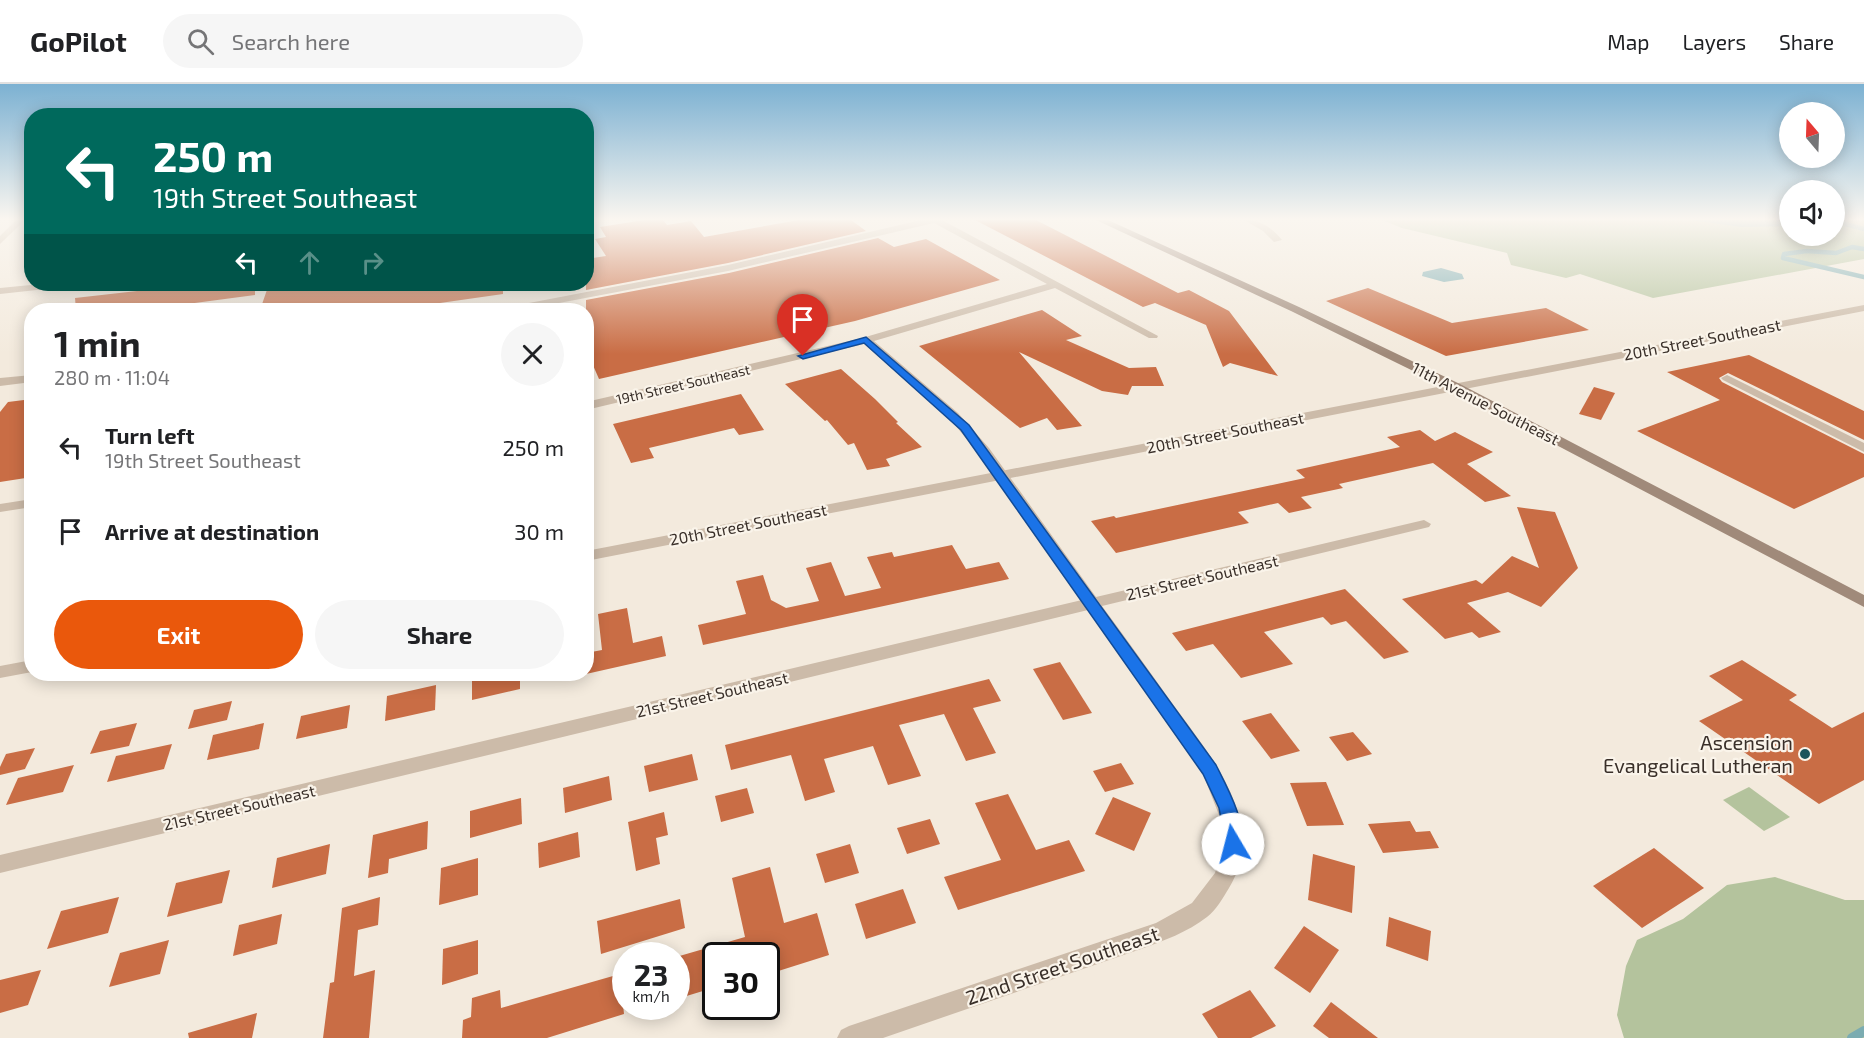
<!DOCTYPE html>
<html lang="en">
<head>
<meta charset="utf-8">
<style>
  body { margin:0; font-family:"Exo 2",sans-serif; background:#f6f6f6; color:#202124; height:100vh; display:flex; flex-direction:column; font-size:22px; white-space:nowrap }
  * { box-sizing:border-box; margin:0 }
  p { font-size:20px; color:#757577 }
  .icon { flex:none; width:33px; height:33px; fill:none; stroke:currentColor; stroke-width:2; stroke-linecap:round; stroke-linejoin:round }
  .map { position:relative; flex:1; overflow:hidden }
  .drawer { position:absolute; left:24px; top:219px; width:570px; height:378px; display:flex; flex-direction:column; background:#fff; border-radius:24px; box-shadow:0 3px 15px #0003 }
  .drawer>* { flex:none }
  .banner { position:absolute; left:24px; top:24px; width:570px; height:183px; border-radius:24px; box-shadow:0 3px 15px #0003; background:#00695c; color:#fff; overflow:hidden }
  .needle { width:39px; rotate:341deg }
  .fabs { position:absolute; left:1779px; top:18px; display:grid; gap:12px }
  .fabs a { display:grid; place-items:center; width:66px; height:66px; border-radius:50%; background:#fff; box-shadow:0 3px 15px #0003; font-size:30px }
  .speed { position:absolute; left:612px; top:858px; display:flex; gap:12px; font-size:30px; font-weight:700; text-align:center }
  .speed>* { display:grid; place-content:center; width:78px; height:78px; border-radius:50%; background:#fff; box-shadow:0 3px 15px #0003; line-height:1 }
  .speed small { font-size:15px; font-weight:400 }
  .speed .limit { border:3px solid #111; border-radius:9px; background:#fff; color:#111 }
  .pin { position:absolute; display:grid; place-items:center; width:51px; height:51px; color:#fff; margin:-62px -26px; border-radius:50% 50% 50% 0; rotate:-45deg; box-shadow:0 0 6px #0007 }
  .pin .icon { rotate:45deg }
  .me { position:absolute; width:66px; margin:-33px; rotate:352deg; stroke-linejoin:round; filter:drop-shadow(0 0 4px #0008) }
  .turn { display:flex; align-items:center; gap:21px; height:126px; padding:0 30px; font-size:27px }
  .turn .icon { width:78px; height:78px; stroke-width:2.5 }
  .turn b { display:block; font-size:42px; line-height:51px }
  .lanes { display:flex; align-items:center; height:57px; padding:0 30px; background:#0003; justify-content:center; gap:30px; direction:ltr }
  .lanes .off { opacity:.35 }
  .round { display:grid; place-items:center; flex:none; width:63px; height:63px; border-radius:32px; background:#f6f6f6 }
  .summary { display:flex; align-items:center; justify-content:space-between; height:102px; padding:0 30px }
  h1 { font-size:36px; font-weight:700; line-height:45px }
  .cta { display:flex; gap:12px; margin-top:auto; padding:12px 30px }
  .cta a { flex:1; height:69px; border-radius:36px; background:#ea580c; color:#fff; font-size:24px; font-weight:700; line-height:69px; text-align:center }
  .cta a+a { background:#f6f6f6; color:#202124 }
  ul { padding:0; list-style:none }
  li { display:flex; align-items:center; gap:18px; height:84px; padding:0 30px }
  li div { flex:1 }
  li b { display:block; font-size:22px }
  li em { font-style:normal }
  header { display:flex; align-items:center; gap:36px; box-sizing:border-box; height:84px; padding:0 30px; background:#fff; border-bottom:2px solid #e0e0e0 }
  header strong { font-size:28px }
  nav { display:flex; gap:33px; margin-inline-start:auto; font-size:21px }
  .search { width:420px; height:54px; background:#f6f6f6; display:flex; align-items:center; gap:15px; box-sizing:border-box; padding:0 21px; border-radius:33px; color:#757577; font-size:22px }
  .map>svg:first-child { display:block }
</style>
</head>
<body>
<header>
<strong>GoPilot</strong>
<div class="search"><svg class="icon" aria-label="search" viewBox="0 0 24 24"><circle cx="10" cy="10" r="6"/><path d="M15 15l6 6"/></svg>Search here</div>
<nav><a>Map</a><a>Layers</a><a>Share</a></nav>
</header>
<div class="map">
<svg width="1864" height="954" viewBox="0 0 1864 954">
  <rect width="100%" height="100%" fill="#f3eadd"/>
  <g fill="#b4c39d">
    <path d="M1382,136H1789L1790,152H1834L1835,136H1864V175L1653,214L1580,190L1566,194L1511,181L1507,169L1402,144Z"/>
    <path d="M1749,703L1790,733L1764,747L1723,716Z"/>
    <path d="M1775,793L1845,816H1864V954H1624L1617,931L1626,882L1637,856L1683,835L1727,801Z"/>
  </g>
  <g fill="#7bacb1">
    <path d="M1690,136H1789V142L1742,143Z"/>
    <path d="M1441,184L1462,190L1464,195L1444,198L1422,192L1423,188Z"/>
  </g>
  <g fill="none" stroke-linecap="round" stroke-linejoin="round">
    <g stroke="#7bacb1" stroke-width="4.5">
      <path d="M1834,137L1864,145"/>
      <path d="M1864,165L1852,163L1836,169L1807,167L1784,170L1783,174L1864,193"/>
    </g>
    <path stroke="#7bacb1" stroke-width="10" d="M1852,954L1864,947"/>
  </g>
  <g fill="#c96d45">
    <path d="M644,136H663L667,141L691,137L704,153L799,136H851L866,147L728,179L586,206V175L606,172L595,155L606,153L600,143Z"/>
    <path d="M975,136H1036L1178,209L1189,206L1229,227L1278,292L1230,279L1223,283L1206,241L1155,219L1143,223Z"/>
    <path d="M878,154L894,163L926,155L1000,196L855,237L599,295L592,279L586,280V216L729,189Z"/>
    <path d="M199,200H255V211L142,226H76L75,214Z"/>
    <path d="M269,200H409V206L453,200H503V210L391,226H260Z"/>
    <path d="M1368,204L1452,239L1546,224L1589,246L1446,272L1326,217Z"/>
    <path d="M1042,226L1082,252L1066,256L1129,284L1156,283L1164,302H1132L1128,311L1102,307L1019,268L1082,342L1057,346L1047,334L1020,344L919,262Z"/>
    <path d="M1749,271L1864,327V356L1728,289L1719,294L1722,298L1864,370V393L1794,425L1637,347L1720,316L1667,288Z"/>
    <path d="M841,285L875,315L898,338L896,339L922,363L886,375L890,382L867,386L854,359L848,361L827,336L825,337L785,300Z"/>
    <path d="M1594,303L1615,309L1601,336L1579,330Z"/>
    <path d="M741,310L764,346L739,351L734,344L649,364L654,374L631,379L613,340Z"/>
    <path d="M32,315V393L0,398V328L8,318Z"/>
    <path d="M1420,346L1435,357L1455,348L1493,368L1467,380L1511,412L1485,418L1433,379L1339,400L1343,404L1301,413L1312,424L1289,429L1278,419L1238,428L1249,439L1116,469L1091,437L1114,432L1116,434L1305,394L1296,386L1400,363L1387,353Z"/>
    <path d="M1517,423L1555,428L1578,484L1541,523L1508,508L1467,519L1501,548L1479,554L1472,548L1445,555L1402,515L1476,496L1482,500L1512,472L1539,484Z"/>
    <path d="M952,461L966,485L999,478L1009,495L703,561L698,541L746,530L736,497L763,491L771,516L786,524L819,517L806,484L831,478L845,512L881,504L867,473L892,468L894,473Z"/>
    <path d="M1345,505L1409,568L1384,575L1346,537L1331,541L1323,533L1264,548L1293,580L1241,594L1213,560L1186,567L1172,549Z"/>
    <path d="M627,524L633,559L662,552L666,572L586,590V569L602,566L598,530Z"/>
    <path d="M1742,576L1797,611L1789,616L1832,644L1864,628V696L1819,720L1699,637L1743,616L1709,592Z"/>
    <path d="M1060,578L1092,629L1063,636L1033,585Z"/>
    <path d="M491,590H520V605L472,616V594Z"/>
    <path d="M989,595L1001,617L973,624L996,669L966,677L944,630L899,641L921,692L888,701L873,662L824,675L835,708L805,717L791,671L731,686L725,661Z"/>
    <path d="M436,601L435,626L385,637L387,612Z"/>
    <path d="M232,617L227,636L188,645L194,626Z"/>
    <path d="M350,621L347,644L296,655L301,632Z"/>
    <path d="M1271,629L1300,667L1271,675L1242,637Z"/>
    <path d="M137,639L129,662L90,670L100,647Z"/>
    <path d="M264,639L259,665L207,676L213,651Z"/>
    <path d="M1353,648L1372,670L1347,677L1329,653Z"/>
    <path d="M172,660L164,685L107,698L116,672Z"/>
    <path d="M35,664L25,685L0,691V683L6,670Z"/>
    <path d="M692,670L698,696L649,708L644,682Z"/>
    <path d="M1121,679L1134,700L1105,708L1093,687Z"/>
    <path d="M74,681L63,708L6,721L18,694Z"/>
    <path d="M609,692L612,716L565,729L563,704Z"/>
    <path d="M1326,698L1344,741L1307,742L1290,699Z"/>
    <path d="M747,704L754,729L721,738L715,712Z"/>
    <path d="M1008,710L1036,766L1069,756L1085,787L958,826L944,793L1001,776L975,719Z"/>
    <path d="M1113,713L1151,729L1134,767L1095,750Z"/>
    <path d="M521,714L522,740L470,754V727Z"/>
    <path d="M664,728L668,751L656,754L660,780L636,787L628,738Z"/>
    <path d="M930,735L940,760L907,770L897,744Z"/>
    <path d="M428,737L427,765L389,775L388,789L368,794L373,751Z"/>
    <path d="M1410,737L1416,748L1430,747L1439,764L1383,769L1368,740Z"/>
    <path d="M578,748L580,773L539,784L538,759Z"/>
    <path d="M330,760L326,790L272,804L277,774Z"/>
    <path d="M850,760L859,789L825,799L816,770Z"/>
    <path d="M1654,764L1704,804L1642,844L1593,802Z"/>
    <path d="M1313,770L1355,782L1352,829L1308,816Z"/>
    <path d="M478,774V811L439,821L441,784Z"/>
    <path d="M770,783L784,839L817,829L829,871L772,889L768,872H716V903L680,914L676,873L745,853L732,794Z"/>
    <path d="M230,786L222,819L167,833L176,799Z"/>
    <path d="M903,805L916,839L866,855L855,820Z"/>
    <path d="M119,813L108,849L47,865L61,827Z"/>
    <path d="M380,813L378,841L358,846L354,892L375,886L369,954H323L330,899L334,898L342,824Z"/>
    <path d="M680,815L685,844L601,870L597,837Z"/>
    <path d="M282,830L277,860L233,872L239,841Z"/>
    <path d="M1389,833L1431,847L1428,877L1386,862Z"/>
    <path d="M1304,842L1339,866L1310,909L1274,884Z"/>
    <path d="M169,856L160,890L109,903L120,869Z"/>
    <path d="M478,856V890L442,901L443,865Z"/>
    <path d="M41,886L28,921L0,929V896Z"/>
    <path d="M620,890L624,930L547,954H462L463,936L471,933L472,914L500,906L501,924Z"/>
    <path d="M1250,906L1276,942L1251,954H1218L1202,930Z"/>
    <path d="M1331,918L1378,954H1329L1313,942Z"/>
    <path d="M257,929L252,954H189L188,949Z"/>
  </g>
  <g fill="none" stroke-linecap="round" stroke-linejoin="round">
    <g fill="#ccbba9" fill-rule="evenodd">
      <path d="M16,136H25L0,160V152Z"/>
      <path d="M921,136H942L1158,252L1157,254H1149L1055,204L874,257L958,329L989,364L1096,513L1424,436L1431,440L1429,443L1102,522C1126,554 1149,587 1172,619C1209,670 1269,738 1229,804C1223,814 1216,826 1207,833C1188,848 1163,857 1141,865L883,954H837L841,946L849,942L1156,839L1192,819L1215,789L1222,763L1219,731L1203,690L1088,526L0,789V771L1082,516L979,370L950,335L864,260L586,326V318L862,254L1047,200L934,139L728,187L522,226H503L508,223L728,181Z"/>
      <path d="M1244,136C1261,136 1271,143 1282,156L1274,158L1263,147Z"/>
      <path d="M41,200H69L64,203L0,210V204Z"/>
      <path d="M32,291V298L0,302V294Z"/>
      <path d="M1727,291L1864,359V368L1723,296L1721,294Z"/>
      <path d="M32,415V423L0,428V420Z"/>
    </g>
    <g fill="#ccbba9" fill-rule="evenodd">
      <path d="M1864,221V227L586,477V467Z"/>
      <path d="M32,576V588L0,594V582Z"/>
    </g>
    <path fill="#a08a7a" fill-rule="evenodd" d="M1096,136H1108L1299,223L1460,300L1864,511V523L1452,306L1291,227Z"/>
  </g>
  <linearGradient id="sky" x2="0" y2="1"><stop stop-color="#7cb1d2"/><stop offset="0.5" stop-color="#faf6f0"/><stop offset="1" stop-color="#faf6f0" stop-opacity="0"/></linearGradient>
  <rect width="1864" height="270" fill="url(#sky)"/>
  <path fill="#1a73e8" stroke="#114b97" stroke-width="1.5" d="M866,253L969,341L1216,681C1226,701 1250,744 1240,766L1233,768L1227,766L1219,724L1203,690L961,346L864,259L803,275L798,272Z"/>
  <circle fill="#1d545b" stroke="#faf4ea" stroke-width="2" cx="1805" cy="670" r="6"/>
  <g text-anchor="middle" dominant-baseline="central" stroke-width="4.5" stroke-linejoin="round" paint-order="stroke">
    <g font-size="14" fill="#392f29" stroke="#faf4ea">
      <text transform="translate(683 300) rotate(-13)">19th Street Southeast</text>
    </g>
    <g font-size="16" fill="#392f29" stroke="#faf4ea">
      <text transform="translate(1702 255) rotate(-11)">20th Street Southeast</text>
      <text transform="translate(1486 319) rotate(27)">11th Avenue Southeast</text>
      <text transform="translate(1225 348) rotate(-11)">20th Street Southeast</text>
      <text transform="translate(748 440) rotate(-11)">20th Street Southeast</text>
      <text transform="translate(1202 493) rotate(-13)">21st Street Southeast</text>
      <text transform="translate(712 610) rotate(-13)">21st Street Southeast</text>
      <text transform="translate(239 723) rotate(-13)">21st Street Southeast</text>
    </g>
    <g font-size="20" fill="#392f29" stroke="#faf4ea" text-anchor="end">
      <text x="1793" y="658">Ascension<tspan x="1793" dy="23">Evangelical Lutheran</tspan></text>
    </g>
    <g font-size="20" fill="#392f29" stroke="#faf4ea">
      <text transform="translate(1062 881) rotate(-19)">22nd Street Southeast</text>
    </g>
  </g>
</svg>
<div class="fabs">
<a><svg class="needle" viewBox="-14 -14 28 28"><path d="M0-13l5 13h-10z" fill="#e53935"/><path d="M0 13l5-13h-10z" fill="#757577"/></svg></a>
<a><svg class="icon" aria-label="sound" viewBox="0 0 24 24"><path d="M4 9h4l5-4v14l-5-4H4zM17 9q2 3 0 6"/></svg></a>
</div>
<div class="speed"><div>23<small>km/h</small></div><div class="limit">30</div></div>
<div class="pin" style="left:803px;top:272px;background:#d93025"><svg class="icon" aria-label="arrive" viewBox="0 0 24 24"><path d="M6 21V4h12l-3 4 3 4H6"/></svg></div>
<svg class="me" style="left:1233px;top:760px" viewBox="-20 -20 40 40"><circle r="19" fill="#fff"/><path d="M0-13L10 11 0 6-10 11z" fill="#1a73e8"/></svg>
<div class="banner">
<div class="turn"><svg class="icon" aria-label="left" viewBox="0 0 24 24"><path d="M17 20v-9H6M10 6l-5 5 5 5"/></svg><div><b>250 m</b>19th Street Southeast</div></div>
<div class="lanes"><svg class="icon" aria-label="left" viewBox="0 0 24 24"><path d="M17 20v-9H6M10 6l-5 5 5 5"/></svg><svg class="icon off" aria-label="ahead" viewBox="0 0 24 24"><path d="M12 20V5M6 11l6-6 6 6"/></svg><svg class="icon off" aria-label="right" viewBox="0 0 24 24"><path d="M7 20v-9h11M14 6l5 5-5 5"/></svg></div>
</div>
<section class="drawer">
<div class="summary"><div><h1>1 min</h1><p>280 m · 11:04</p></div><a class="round"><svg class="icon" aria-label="close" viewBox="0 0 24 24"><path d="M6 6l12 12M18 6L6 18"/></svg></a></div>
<ul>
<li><svg class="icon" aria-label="left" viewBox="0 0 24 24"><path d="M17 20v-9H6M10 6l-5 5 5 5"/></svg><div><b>Turn left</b><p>19th Street Southeast</p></div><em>250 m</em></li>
<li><svg class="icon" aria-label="arrive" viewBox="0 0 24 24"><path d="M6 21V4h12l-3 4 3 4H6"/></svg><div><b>Arrive at destination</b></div><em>30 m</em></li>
</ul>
<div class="cta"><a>Exit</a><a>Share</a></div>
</section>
</div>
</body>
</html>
